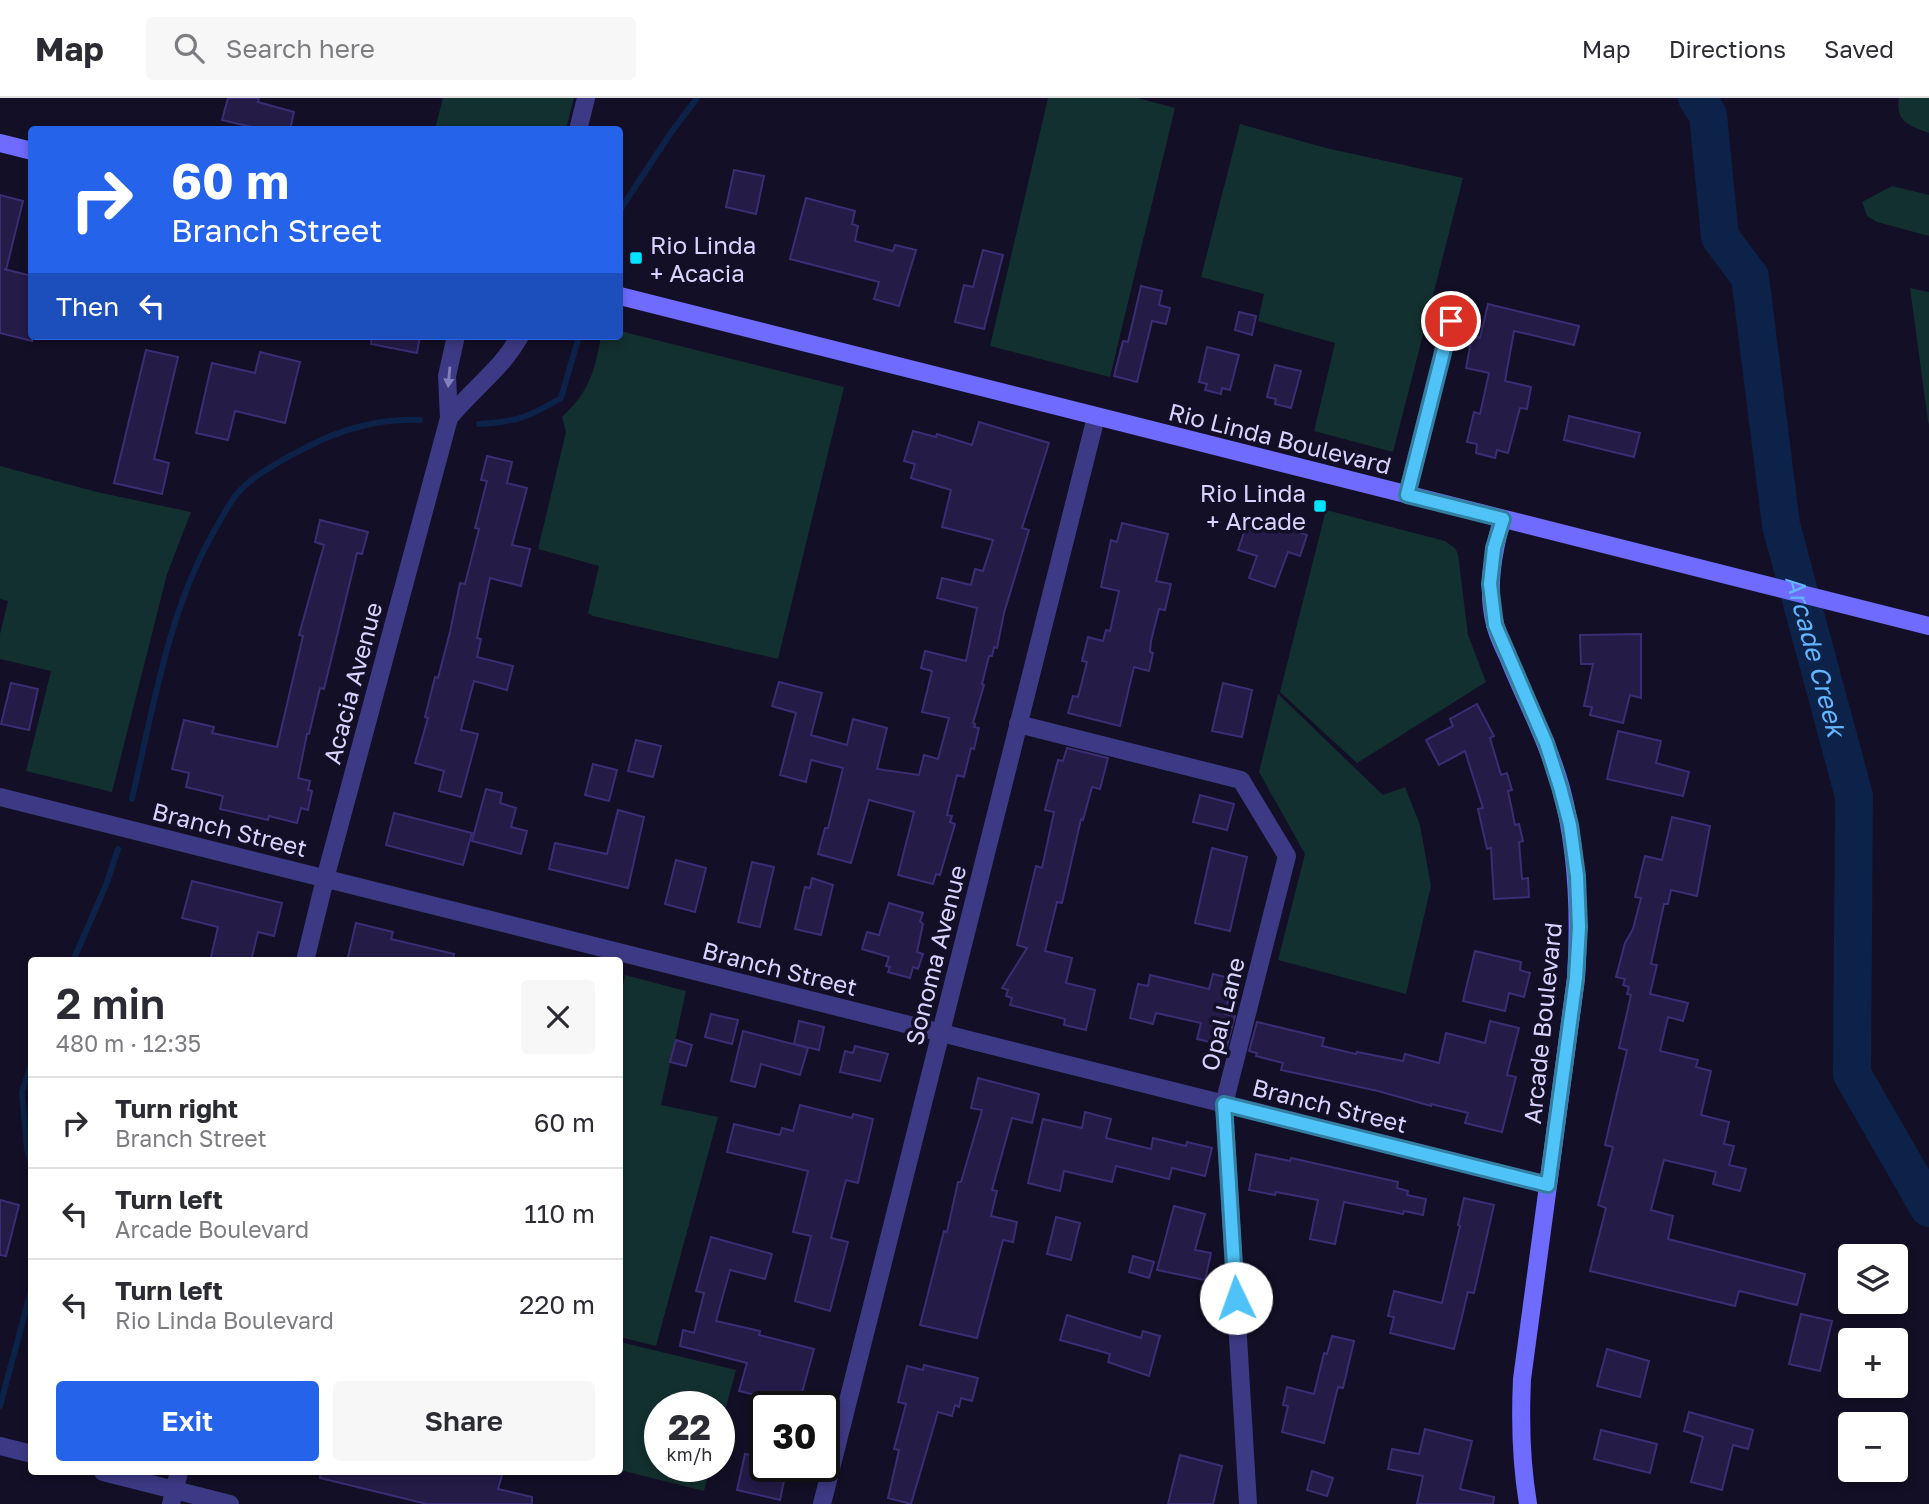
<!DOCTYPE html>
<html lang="en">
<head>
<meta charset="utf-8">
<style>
  body { margin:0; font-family:"Golos Text",sans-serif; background:#f7f7f7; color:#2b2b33; height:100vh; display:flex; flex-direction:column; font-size:26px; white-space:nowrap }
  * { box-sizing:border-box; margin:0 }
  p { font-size:23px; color:#7c7c81 }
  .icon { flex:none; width:38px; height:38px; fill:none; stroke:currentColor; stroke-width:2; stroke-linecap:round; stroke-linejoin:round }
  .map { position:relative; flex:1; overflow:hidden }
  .drawer { position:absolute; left:28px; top:859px; width:595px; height:518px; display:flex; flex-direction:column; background:#fff; border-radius:7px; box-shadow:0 4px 10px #0003 }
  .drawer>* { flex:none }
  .top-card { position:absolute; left:28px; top:28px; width:595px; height:214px; border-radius:7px; box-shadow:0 4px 10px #0003; background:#2563eb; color:#fff; overflow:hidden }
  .controls { position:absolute; left:1838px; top:1146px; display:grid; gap:14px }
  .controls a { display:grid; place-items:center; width:70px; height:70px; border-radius:7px; background:#fff; box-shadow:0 4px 10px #0003; font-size:35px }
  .speed { position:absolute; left:644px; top:1293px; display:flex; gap:14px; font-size:35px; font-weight:700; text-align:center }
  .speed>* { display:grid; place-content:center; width:91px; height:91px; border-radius:50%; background:#fff; box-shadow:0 4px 10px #0003; line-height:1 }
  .speed small { font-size:18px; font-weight:400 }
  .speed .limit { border:4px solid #111; border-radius:10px; background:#fff; color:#111 }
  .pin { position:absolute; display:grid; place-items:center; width:60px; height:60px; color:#fff; margin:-30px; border:4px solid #fff; border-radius:50%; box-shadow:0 2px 7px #0007 }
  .me { position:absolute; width:77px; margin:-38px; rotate:357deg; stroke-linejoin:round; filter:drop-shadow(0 0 5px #0008) }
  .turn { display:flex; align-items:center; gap:24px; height:147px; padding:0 28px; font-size:32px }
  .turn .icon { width:91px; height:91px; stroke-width:2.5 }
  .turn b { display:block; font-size:49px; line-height:60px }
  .then { display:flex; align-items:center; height:66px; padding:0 28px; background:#0003; gap:14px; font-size:26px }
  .round { display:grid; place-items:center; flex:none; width:74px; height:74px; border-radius:7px; background:#f7f7f7 }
  .head { display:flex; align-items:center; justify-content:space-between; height:119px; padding:0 28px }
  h1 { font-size:42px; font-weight:600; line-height:52px }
  .action { display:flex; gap:14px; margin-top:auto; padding:14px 28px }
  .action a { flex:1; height:80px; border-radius:7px; background:#2563eb; color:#fff; font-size:28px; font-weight:600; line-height:80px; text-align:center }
  .action a+a { background:#f7f7f7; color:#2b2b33 }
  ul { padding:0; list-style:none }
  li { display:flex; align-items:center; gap:21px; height:91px; padding:0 28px; border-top:2px solid #e1e1e2 }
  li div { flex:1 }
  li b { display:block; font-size:26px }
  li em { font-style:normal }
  header { display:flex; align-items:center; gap:42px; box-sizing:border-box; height:98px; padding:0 35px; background:#fff; border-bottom:2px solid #e1e1e2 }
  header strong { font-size:33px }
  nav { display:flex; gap:38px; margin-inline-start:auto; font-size:24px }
  .search { width:490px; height:63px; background:#f7f7f7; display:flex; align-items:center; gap:18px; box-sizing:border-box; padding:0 24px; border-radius:7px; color:#7c7c81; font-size:26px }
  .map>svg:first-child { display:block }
</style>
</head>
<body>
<header>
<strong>Map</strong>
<div class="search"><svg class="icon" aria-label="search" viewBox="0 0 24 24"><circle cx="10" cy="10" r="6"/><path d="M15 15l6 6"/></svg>Search here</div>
<nav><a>Map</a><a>Directions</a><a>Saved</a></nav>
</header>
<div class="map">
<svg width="1929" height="1406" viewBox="0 0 1929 1406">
  <rect width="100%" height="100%" fill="#130f26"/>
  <g fill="#12302f">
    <path d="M443,0H574L566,31H435Z"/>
    <path d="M1048,0H1138L1175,10L1110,279L990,248Z"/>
    <path d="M1899,0H1929V35C1910,28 1895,24 1899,0Z"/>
    <path d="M1240,26L1326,50L1463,80L1393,354L1314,333L1335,245L1258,223L1264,196L1201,179Z"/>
    <path d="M1892,88L1929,97V138L1877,124L1867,118L1862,104Z"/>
    <path d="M1910,190L1929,194V327L1928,323Z"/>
    <path d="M620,233L844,289L778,561L593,518L588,515L599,468L538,451L566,334L562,319C589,294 595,273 601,238H620Z"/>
    <path d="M0,368L97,394L191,414L167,476L112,694L26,673L51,573L0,561V536L8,503L0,501Z"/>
    <path d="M1326,412L1445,443L1455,450L1458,456L1468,537L1486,584L1357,665L1280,594Z"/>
    <path d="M1278,596L1383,697L1405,689L1420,727L1431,788L1406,896L1278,862L1305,756L1259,674Z"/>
    <path d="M625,877L686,893L661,1007L718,1019L656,1248L620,1239V902Z"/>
    <path d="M620,1244L736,1272L719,1335V1309H660V1368L710,1369L704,1393L620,1372Z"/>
  </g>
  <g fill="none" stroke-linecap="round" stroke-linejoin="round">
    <g stroke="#0c2248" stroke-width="6">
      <path d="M620,112L670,36L697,0"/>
      <path d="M479,326C516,324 529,319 561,300L579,238"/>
      <path d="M132,701C154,607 169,506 220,423C225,414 230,404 237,396C252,377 286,360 307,349C341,331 382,320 420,322"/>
      <path d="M73,863L106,787L118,751"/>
      <path d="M32,964L22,994L27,1051L32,1068"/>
      <path d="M0,1308L32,1189"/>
    </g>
    <path stroke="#0c2248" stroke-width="38" id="s1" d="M1697,0L1708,17L1720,139L1750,179L1781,427L1854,698L1852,976L1929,1110"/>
  </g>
  <g fill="#241b47" stroke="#3b2d73" stroke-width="2">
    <path d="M228,0H259L258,4L294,14L290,32H265L222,22Z"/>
    <path d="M734,72L764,78L756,116L726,109Z"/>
    <path d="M0,97L23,103L6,172L4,171L32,178V243L0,235Z"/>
    <path d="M806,100L855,113L852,126L858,128L855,143L893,153L895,147L916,152L899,208L874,201L879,184L790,161Z"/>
    <path d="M983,152L1003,157L984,231L955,224L964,187L973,189Z"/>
    <path d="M1141,188L1162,193L1159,207L1170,210L1166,226L1152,223L1137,284L1114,278L1123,243L1128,244Z"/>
    <path d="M1488,206L1579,228L1574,247L1514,233L1505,283L1531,289L1527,311L1520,310L1508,355L1497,352L1495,360L1476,355L1477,346L1467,344L1474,314L1480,316L1489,275L1466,270L1472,238L1480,240Z"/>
    <path d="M1239,214L1256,218L1252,237L1235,232Z"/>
    <path d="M372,238H420L417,255L371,246Z"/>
    <path d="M1207,249L1239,257L1230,292L1222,290L1221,296L1205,292L1207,286L1199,284Z"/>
    <path d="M146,252L178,259L154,361L169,365L162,396L114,385Z"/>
    <path d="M260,254L300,264L285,325L235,313L228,342L196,335L212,265L255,275Z"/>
    <path d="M1275,267L1301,273L1291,310L1275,306L1276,301L1267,299Z"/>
    <path d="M1569,318L1640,335L1634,359L1564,342Z"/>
    <path d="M979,324L1049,345L1022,430L1029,432L1004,515L997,550L994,549L992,558H989L982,586L984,587L973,625L975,626L974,629L979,630L974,651L971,650L964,679L957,677L947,717L952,718L950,724L955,726L940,777L936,776L933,786L898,777L914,714L869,702L851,765L818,756L825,730H828L843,670L811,662L806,684L780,677L796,615L772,608L779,584L822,595L811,637L847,647L853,621L887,630L877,671L919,677L924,657L938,661L949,620L922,614L932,573L921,570L925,553L966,563L977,510L937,500L942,480L971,487L975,471L983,473L993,442L942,429L951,392L911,380L915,366L904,363L913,333L936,339L937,336L972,347Z"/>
    <path d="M487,358L512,364L507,385L527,390L512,447L530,451L521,488L490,480L477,540L481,541L477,559L513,568L507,592L474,583L461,632L478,636L461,699L439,693L444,673L415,665L428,620L425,619L435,579L438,580L450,534L460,485L465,486L479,431L475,430L487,383L481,382Z"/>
    <path d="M320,422L368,434L362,456L357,455L324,591L320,590L309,636H307L298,680L310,683L308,692L312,693L308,712L301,710L297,725L269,718L268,722L220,711L223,698L186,689L189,675L172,671L184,622L214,629L212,635L277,649L303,538L299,537L324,447L315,444Z"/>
    <path d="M1122,425L1168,436L1156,483L1171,486L1165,512L1159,511L1151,543L1150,554L1153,555L1149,573L1134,569L1120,628L1068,615L1073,598L1078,599L1087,564L1082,563L1088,539L1103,543L1106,532L1110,533L1119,493L1101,489L1111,442L1117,444Z"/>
    <path d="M1247,426L1272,435L1275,426L1307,437L1300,458L1288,454L1275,489L1249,480L1257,458L1238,452Z"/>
    <path d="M1641,536V600L1630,597L1623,625L1590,617L1592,609L1584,608L1593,566H1581L1580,537Z"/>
    <path d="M11,585L38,591L29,632L1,626Z"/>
    <path d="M1223,585L1252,592L1242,639L1212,633Z"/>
    <path d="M1477,606L1494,638L1490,640L1501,677L1507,675L1512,692L1508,693L1515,727L1519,726L1523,743L1519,744L1522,781L1528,780L1529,799L1494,801L1491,750L1487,751L1478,711L1483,710L1465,653L1439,667L1426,642L1453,628L1450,621Z"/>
    <path d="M1618,633L1661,643L1656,665L1689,674L1683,698L1607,681Z"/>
    <path d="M636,642L661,648L653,679L628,673Z"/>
    <path d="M1067,650L1108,660L1100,691L1092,689L1083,722L1081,721L1062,805L1057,804L1045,853L1072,860L1066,885L1095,892L1086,932L1064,927L1065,921L1010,907L1012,900L1006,898L1008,892L1002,890L1027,850L1017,847L1036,768L1042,770L1054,714L1045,712L1058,662L1063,663Z"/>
    <path d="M593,666L617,672L609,703L585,697Z"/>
    <path d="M486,691L502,695L500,705L516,710L511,729L527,733L521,756L472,743Z"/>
    <path d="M1200,697L1234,706L1227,732L1193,724Z"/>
    <path d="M618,712L644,719L628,790L549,771L555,745L607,756Z"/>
    <path d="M394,715L472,735L463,767L386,747Z"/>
    <path d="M1672,719L1710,728L1697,798L1671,792L1668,806H1664L1651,866L1657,867L1650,896L1688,905L1683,923L1668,919L1660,953L1698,962L1696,969L1711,973L1701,1017L1729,1024L1724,1046L1734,1048L1729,1067L1746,1071L1740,1093L1713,1086L1716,1074L1664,1062L1651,1112L1673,1118L1668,1141L1805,1176L1797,1207L1739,1193L1735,1208L1590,1173L1606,1110L1598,1107L1613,1049L1605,1047L1627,952L1619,950L1631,897L1627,896L1629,889L1623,887L1625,881L1616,879L1625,845L1633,831L1641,800L1635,799L1645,758L1662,762Z"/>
    <path d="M1212,750L1247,759L1230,833L1195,825Z"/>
    <path d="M676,762L706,770L695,814L665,806Z"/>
    <path d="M752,764L774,769L760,829L738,824Z"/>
    <path d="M812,780L833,787L821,837L795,831L805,789L810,790Z"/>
    <path d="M192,783L282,805L274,838L258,834L251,863H210L218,829L182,820Z"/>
    <path d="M889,805L923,815L920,823L923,826L917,854L923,856L918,871L913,869L910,880L888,874L890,869L886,868L889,859L862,851L867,834L879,837Z"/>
    <path d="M356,825L393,834L391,841L454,856L453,863H347Z"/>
    <path d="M1475,853L1521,864L1520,872L1530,875L1524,899L1509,895L1505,913L1463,903Z"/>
    <path d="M1213,876L1233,881L1225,916L1235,918L1227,948L1197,941L1201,925L1156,915L1153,926L1130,920L1138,886L1148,888L1150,877L1209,891Z"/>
    <path d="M711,916L738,922L732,946L705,939Z"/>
    <path d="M799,923L824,929L819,952L794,946Z"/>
    <path d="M1490,923L1519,930L1507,977L1516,979L1502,1034L1465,1025L1468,1015L1431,1006V1008L1378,993L1281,972L1283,965L1256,958L1257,955L1249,953L1257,924L1324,940L1322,948L1356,956L1357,954L1403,963L1405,956L1439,965L1446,935L1485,945Z"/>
    <path d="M743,933L808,950L800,977L761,966L755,989L731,983Z"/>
    <path d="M676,942L692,947L686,968L670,964Z"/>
    <path d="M855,948L888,956L880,983L840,974L845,953L853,955Z"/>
    <path d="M978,980L1039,996L1032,1025L1012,1020L992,1092L997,1093L991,1118L1017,1124L1013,1144L1003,1142L977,1240L920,1227L944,1133L947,1134L958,1084H961L982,1012L971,1010Z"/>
    <path d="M800,1007L852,1020L853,1016L873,1021L858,1085L846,1082L831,1140L848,1144L830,1213L795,1203L811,1138L793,1134L808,1073L727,1054L734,1026L780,1037L782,1030L793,1033Z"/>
    <path d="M1085,1014L1111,1021L1106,1040L1151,1051L1153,1040L1186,1048L1187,1044L1212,1050L1205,1078L1172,1070L1169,1081L1116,1068L1112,1084L1064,1073L1060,1093L1028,1085L1043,1021L1082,1030Z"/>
    <path d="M1256,1056L1290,1063L1291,1060L1398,1084L1397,1090L1408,1093L1407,1097L1426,1101L1423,1117L1404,1113L1403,1116L1344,1104L1335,1146L1310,1141L1318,1102L1276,1094L1275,1097L1249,1092Z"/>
    <path d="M1464,1100L1494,1107L1474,1195L1468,1194L1454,1251L1390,1235L1394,1219L1388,1218L1394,1193L1442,1205L1460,1128L1458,1127Z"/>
    <path d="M0,1102L19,1107L6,1158L0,1157Z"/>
    <path d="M1174,1108L1205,1116L1195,1152L1211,1155L1205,1182L1157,1172Z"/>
    <path d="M1056,1119L1080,1125L1071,1162L1047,1156Z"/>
    <path d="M711,1139L772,1156L765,1181L730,1172L716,1223L760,1233L759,1237L814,1251L798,1309H766L768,1300L739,1293L747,1265L680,1248L683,1232L694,1235L704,1195L696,1193Z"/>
    <path d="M1133,1158L1154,1164L1149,1180L1129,1174Z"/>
    <path d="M1801,1216L1832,1223L1820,1273L1789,1266Z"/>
    <path d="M1067,1217L1141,1240L1143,1233L1160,1238L1149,1278L1108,1264L1110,1256L1060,1242Z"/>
    <path d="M1332,1238L1354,1243L1343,1290L1338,1289L1324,1345L1282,1334L1288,1308L1283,1307L1287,1289L1314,1296L1324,1255L1327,1256Z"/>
    <path d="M1607,1251L1649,1263L1640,1299L1597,1288Z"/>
    <path d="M924,1267L978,1280L972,1303L961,1300L959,1309L955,1307L952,1318L938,1314L911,1406L888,1400L899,1352L894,1351L906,1306L898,1304L907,1268L923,1272Z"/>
    <path d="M1689,1314L1753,1332L1748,1351L1733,1347L1722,1392L1691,1384L1703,1339L1684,1333Z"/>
    <path d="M1425,1331L1472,1343L1460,1391L1494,1399L1493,1406H1417L1423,1378L1388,1371L1392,1351L1419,1356Z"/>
    <path d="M1601,1332L1657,1346L1650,1375L1594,1361Z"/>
    <path d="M745,1356L765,1360V1368H787L780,1402L737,1392Z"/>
    <path d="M1180,1357L1222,1368L1213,1406H1168Z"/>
    <path d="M1312,1373L1333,1380L1327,1398L1307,1392Z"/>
    <path d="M321,1374H487L502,1377L498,1391L532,1399V1406H427L320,1380Z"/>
  </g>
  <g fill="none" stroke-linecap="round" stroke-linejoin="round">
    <g stroke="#3d3a85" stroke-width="18">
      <path d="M578,32L586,0"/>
      <path d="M449,320C472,291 502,271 520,238"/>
      <path d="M1407,397L1455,206"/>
      <path d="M1018,626L1241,682L1287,758L1224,1006L1248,1406"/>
      <path d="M0,699L1548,1087"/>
      <path d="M305,863L325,781L449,320L447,278L456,238"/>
      <path d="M0,1348L32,1356"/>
      <path d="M103,1374L230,1406"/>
      <path d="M171,1406L179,1374"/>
      <path d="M822,1406L1096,319"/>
    </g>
    <g stroke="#6f6bff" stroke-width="18">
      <path d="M0,45L32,53"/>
      <path d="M620,198L1929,528"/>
      <path d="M1502,421C1493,455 1486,491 1495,526C1498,540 1506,553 1511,566C1528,607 1549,647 1561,690C1578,753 1580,816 1576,880L1522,1281C1520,1323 1521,1364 1528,1406"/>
    </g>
  </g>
  <defs><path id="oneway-solid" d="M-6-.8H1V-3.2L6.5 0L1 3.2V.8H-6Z" transform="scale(1.75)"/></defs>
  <use fill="#837fbc" href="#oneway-solid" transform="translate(449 279) rotate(95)"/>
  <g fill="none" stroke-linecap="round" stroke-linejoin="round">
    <defs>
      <path id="route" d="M1236,1200L1224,1006L1548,1087L1576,880L1579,829L1577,778L1570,727L1560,689L1546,645L1495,527L1490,486L1494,450L1503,421L1407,397L1451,223"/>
    </defs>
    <use href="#route" stroke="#337fa1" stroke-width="18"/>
    <use href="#route" stroke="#4fc3f7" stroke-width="12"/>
  </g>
  <g fill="#00e5ff" stroke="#130f26" stroke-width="2.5">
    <rect x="629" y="153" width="14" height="14" rx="3.5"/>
    <rect x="1313" y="401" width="14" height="14" rx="3.5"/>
  </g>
  <g text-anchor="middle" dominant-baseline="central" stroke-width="7" stroke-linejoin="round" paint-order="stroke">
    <g font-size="24" fill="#d9d4ff" stroke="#130f26" text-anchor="start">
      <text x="650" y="146">Rio Linda<tspan x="650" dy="28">+ Acacia</tspan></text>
      <text x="1306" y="394" text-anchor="end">Rio Linda<tspan x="1306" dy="28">+ Arcade</tspan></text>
    </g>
    <g font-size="24" fill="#d9d4ff" stroke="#130f26">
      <text transform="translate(1280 340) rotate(14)">Rio Linda Boulevard</text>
      <text transform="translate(352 585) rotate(-75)">Acacia Avenue</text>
      <text transform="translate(230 731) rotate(14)">Branch Street</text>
      <text transform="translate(935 857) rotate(-76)">Sonoma Avenue</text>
      <text transform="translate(780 870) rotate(14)">Branch Street</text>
      <text transform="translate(1222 916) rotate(-76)">Opal Lane</text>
      <text transform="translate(1542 925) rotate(-84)">Arcade Boulevard</text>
      <text transform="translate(1330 1007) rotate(14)">Branch Street</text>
    </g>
    <g font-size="26" font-style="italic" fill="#62b6ff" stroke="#130f26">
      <text stroke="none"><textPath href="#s1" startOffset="578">Arcade Creek</textPath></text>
    </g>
  </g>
</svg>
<div class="controls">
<a><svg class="icon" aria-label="layers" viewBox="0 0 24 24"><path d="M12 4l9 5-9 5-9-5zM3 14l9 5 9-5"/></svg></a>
<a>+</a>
<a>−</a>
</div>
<div class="speed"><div>22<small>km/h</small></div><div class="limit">30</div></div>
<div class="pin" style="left:1451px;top:223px;background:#d93025"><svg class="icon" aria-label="arrive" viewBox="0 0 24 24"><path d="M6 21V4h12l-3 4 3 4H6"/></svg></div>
<svg class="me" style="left:1236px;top:1200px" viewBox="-20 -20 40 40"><circle r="19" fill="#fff"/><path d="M0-13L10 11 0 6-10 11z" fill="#4fc3f7"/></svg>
<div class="top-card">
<div class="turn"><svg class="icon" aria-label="right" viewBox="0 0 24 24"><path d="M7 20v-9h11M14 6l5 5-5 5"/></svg><div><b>60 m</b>Branch Street</div></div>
<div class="then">Then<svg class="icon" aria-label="left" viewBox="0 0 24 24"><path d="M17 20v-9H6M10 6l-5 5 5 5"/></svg></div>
</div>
<section class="drawer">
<div class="head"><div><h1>2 min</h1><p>480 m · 12:35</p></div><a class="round"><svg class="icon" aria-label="close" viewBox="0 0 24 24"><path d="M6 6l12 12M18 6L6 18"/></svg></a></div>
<ul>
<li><svg class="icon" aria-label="right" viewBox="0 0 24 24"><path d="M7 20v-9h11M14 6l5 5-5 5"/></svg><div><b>Turn right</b><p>Branch Street</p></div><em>60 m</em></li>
<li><svg class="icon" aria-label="left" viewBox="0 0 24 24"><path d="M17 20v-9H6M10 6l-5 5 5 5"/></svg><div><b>Turn left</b><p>Arcade Boulevard</p></div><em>110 m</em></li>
<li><svg class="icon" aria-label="left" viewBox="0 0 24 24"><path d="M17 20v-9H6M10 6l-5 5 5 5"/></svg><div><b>Turn left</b><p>Rio Linda Boulevard</p></div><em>220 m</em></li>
</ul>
<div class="action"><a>Exit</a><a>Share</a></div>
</section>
</div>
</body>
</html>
